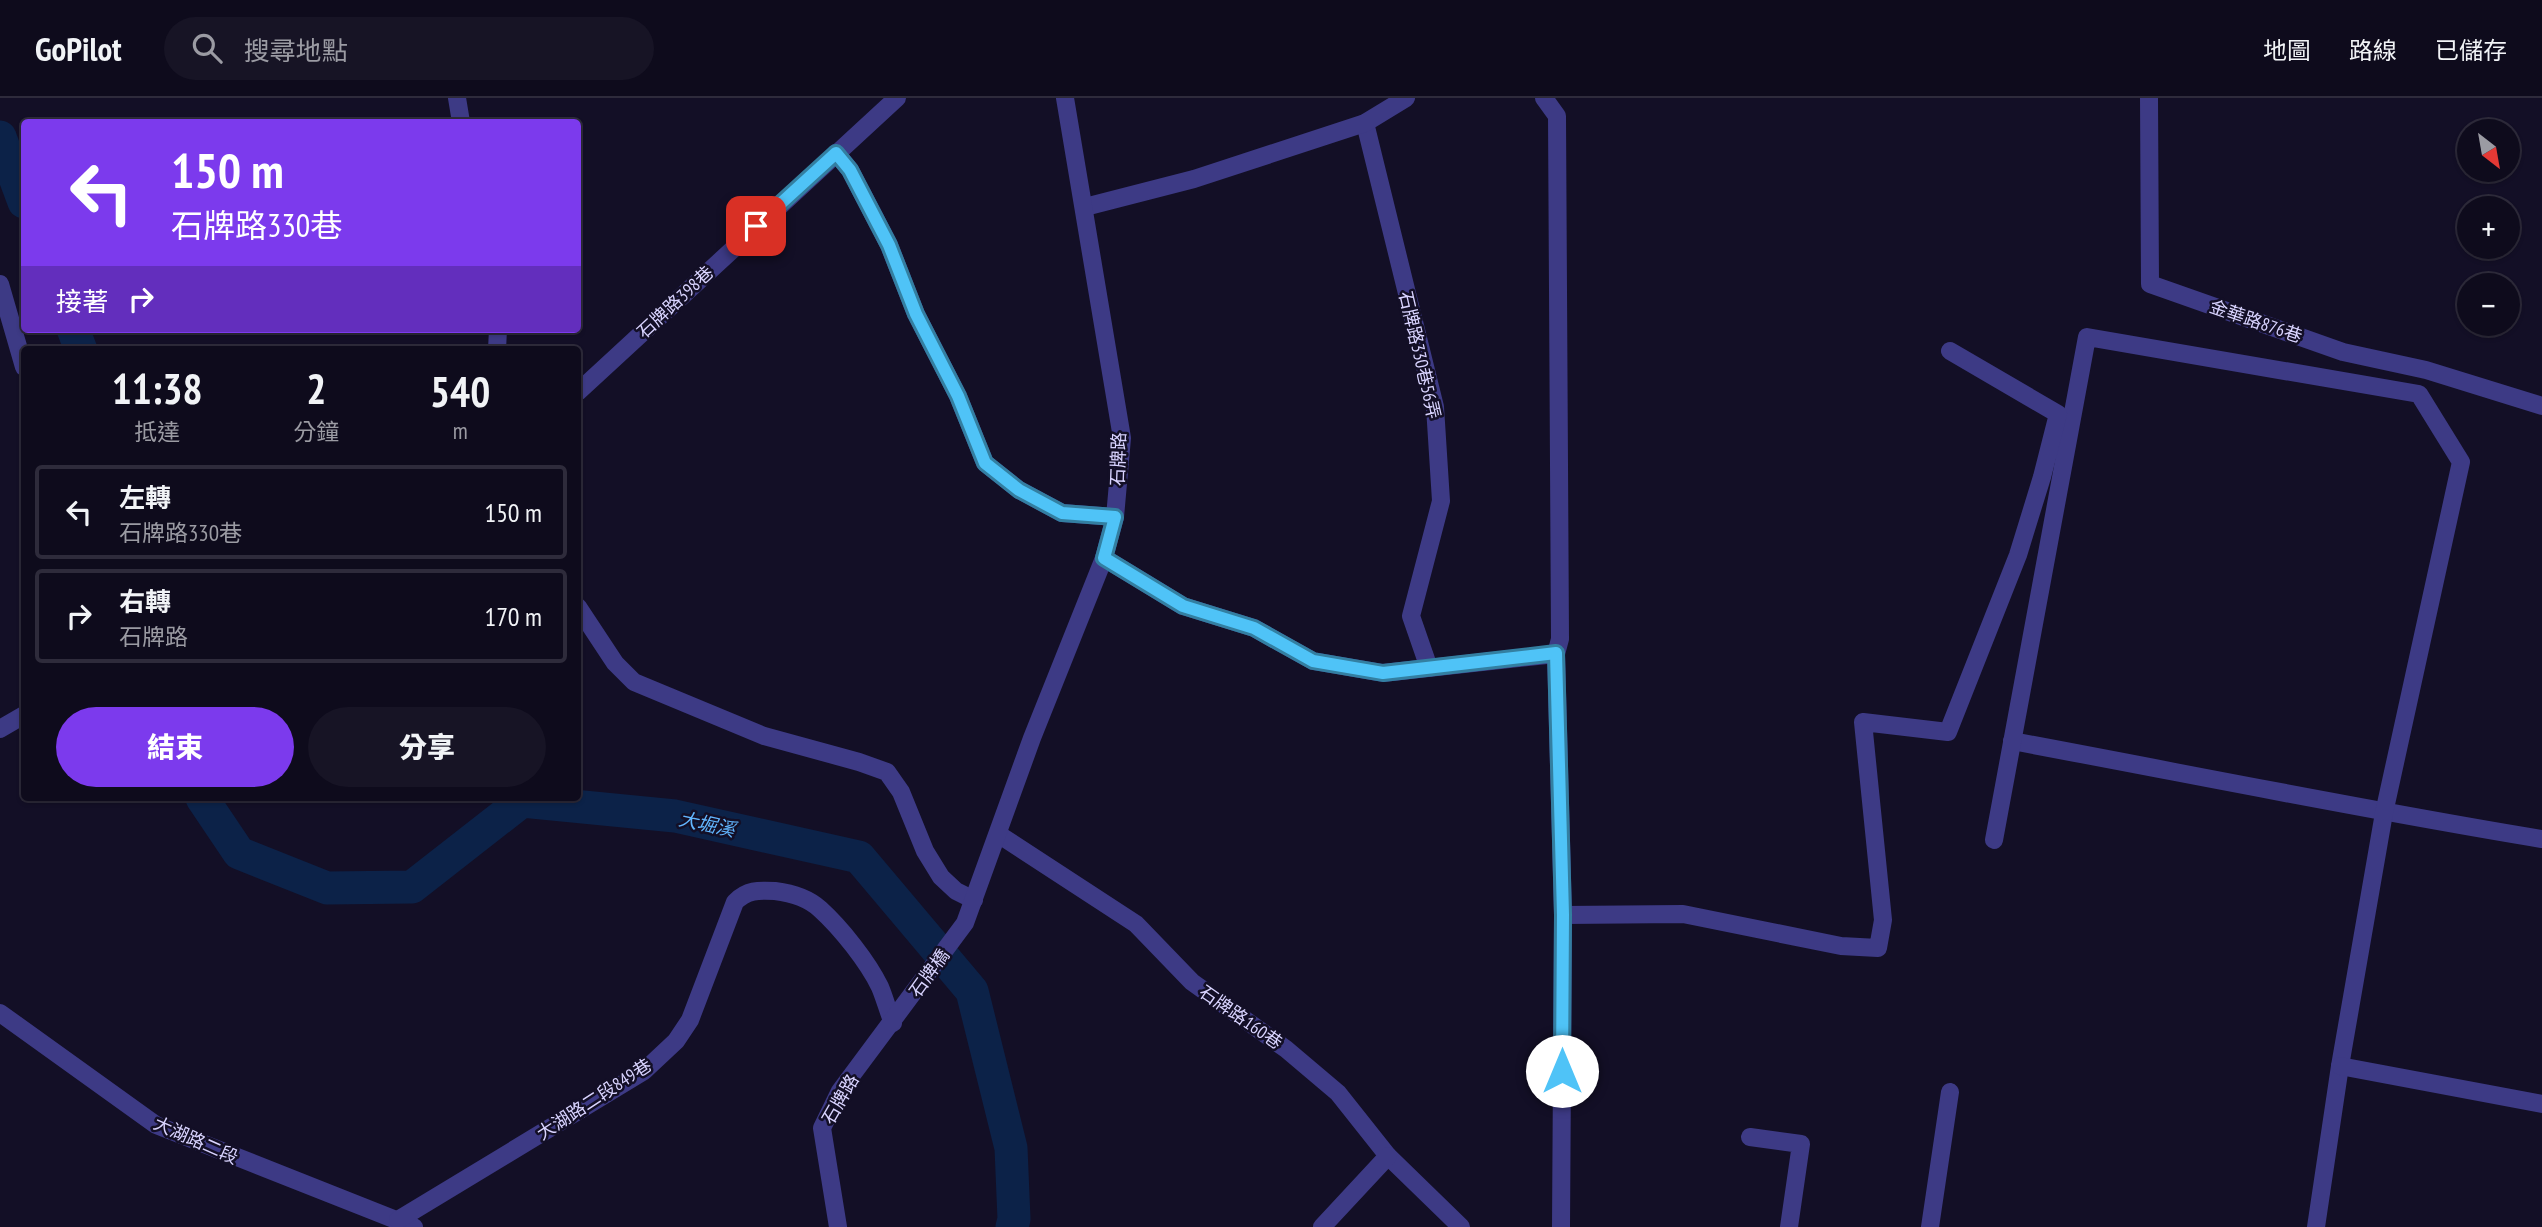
<!DOCTYPE html>
<html lang="zh-TW">
<head>
<meta charset="utf-8">
<style>
  body { margin:0; font-family:"PT Sans Narrow","Noto Sans TC",sans-serif; background:#171425; color:#f1f3f6; height:100vh; display:flex; flex-direction:column; font-size:26px; white-space:nowrap }
  * { box-sizing:border-box; margin:0 }
  p { font-size:23px; color:#9b9ba3 }
  .icon { flex:none; width:38px; height:38px; fill:none; stroke:currentColor; stroke-width:2; stroke-linecap:round; stroke-linejoin:round }
  .map { position:relative; flex:1; overflow:hidden }
  .drawer { position:absolute; left:21px; top:248px; width:560px; height:455px; display:flex; flex-direction:column; background:#0e0b1c; border-radius:7px; box-shadow:0 2px 5px #0004,0 0 0 2px #2e2b3b }
  .drawer>* { flex:none }
  .hud { position:absolute; left:21px; top:21px; width:560px; height:214px; border-radius:7px; box-shadow:0 2px 5px #0004,0 0 0 2px #2e2b3b; background:#7c3aed; color:#fff; overflow:hidden }
  .needle { width:46px; rotate:149deg }
  .fabs { position:absolute; left:2457px; top:21px; display:grid; gap:14px }
  .fabs a { display:grid; place-items:center; width:63px; height:63px; border-radius:50%; background:#0e0b1c; box-shadow:0 2px 5px #0004,0 0 0 2px #2e2b3b; font-size:35px }
  .pin { position:absolute; display:grid; place-items:center; width:60px; height:60px; color:#fff; margin:-30px; border-radius:14px; box-shadow:0 4px 10px #0006 }
  .me { position:absolute; width:77px; margin:-38px; rotate:0deg; stroke-linejoin:round; filter:drop-shadow(0 0 5px #0008) }
  .turn { display:flex; align-items:center; gap:24px; height:147px; padding:0 35px; font-size:32px }
  .turn .icon { width:91px; height:91px; stroke-width:2.5 }
  .turn b { display:block; font-size:49px; line-height:60px }
  .then { display:flex; align-items:center; height:66px; padding:0 35px; background:#0003; gap:14px; font-size:26px }
  .eta { display:flex; justify-content:space-evenly; align-items:center; height:119px; text-align:center }
  .eta b { font-size:42px; font-weight:800; line-height:49px }
  .action { display:flex; gap:14px; margin-top:auto; padding:14px 35px }
  .action a { flex:1; height:80px; border-radius:42px; background:#7c3aed; color:#fff; font-size:28px; font-weight:800; line-height:80px; text-align:center }
  .action a+a { background:#171425; color:#f1f3f6 }
  ul { padding:0; list-style:none }
  li { display:flex; align-items:center; gap:21px; height:94px; margin:0 14px 10px; padding:0 21px; border:4px solid #2e2b3b; border-radius:7px }
  li div { flex:1 }
  li b { display:block; font-size:26px }
  li em { font-style:normal }
  header { display:flex; align-items:center; gap:42px; box-sizing:border-box; height:98px; padding:0 35px; background:#0e0b1c; border-bottom:2px solid #2e2b3b }
  header strong { font-size:33px }
  nav { display:flex; gap:38px; margin-inline-start:auto; font-size:24px }
  .search { width:490px; height:63px; background:#171425; display:flex; align-items:center; gap:18px; box-sizing:border-box; padding:0 24px; border-radius:38px; color:#9b9ba3; font-size:26px }
  .map>svg:first-child { display:block }
</style>
</head>
<body>
<header>
<strong>GoPilot</strong>
<div class="search"><svg class="icon" aria-label="search" viewBox="0 0 24 24"><circle cx="10" cy="10" r="6"/><path d="M15 15l6 6"/></svg>搜尋地點</div>
<nav><a>地圖</a><a>路線</a><a>已儲存</a></nav>
</header>
<div class="map">
<svg width="2542" height="1129" viewBox="0 0 2542 1129">
  <rect width="100%" height="100%" fill="#130f26"/>
  <g fill="none" stroke-linecap="round" stroke-linejoin="round">
    <g stroke="#0c2248" stroke-width="33">
      <path d="M0,39L24,104"/>
      <path d="M73,231L81,252"/>
      <path d="M202,700L239,755L327,790L412,789L522,703L675,718L859,759L972,893L1011,1050L1014,1121L1012,1129"/>
    </g>
    <g stroke="#3d3a85" stroke-width="18">
      <path d="M457,0L461,24"/>
      <path d="M1544,0L1557,18L1560,541L1556,556L1563,817L1561,1129"/>
      <path d="M2149,0L2150,186L2343,254L2426,272L2542,308"/>
      <path d="M1365,25L1435,309L1441,403L1411,518L1429,570"/>
      <path d="M836,55L850,72L889,147L916,216L958,298L985,365L1019,392L1062,415L1115,419"/>
      <path d="M1085,109L1194,81L1365,25L1406,0"/>
      <path d="M0,186L24,269"/>
      <path d="M497,252L498,231"/>
      <path d="M578,294L897,0"/>
      <path d="M1104,460L1183,508L1254,530L1313,563L1383,575L1556,556"/>
      <path d="M578,509L615,565L634,584L764,638L859,664L887,674L901,694L925,753L941,779L956,793L974,802"/>
      <path d="M0,631L24,617"/>
      <path d="M2012,643C2189,676 2365,712 2542,741"/>
      <path d="M998,736L1136,826L1192,884L1286,951L1338,995L1388,1058L1461,1129"/>
      <path d="M1994,742L2087,239L2419,296L2461,364L2384,715L2340,968L2316,1129"/>
      <path d="M1563,817L1683,816L1841,848L1878,850L1883,822L1863,624L1948,634L2018,457L2042,379L2058,316L1950,253"/>
      <path d="M0,915L156,1027L414,1129"/>
      <path d="M2340,968L2542,1006"/>
      <path d="M1750,1039L1801,1046L1789,1129"/>
      <path d="M398,1122L644,973L676,943L690,922L735,804C747,792 758,792 775,793C791,795 808,800 820,811C841,830 868,864 880,889C885,901 888,913 893,925"/>
      <path d="M838,1129L822,1030L840,993L965,825L1032,640L1104,460L1115,419L1122,340L1065,0"/>
      <path d="M1322,1129L1388,1058"/>
      <path d="M1930,1129L1950,994"/>
    </g>
  </g>
  <g fill="none" stroke-linecap="round" stroke-linejoin="round">
    <defs>
      <path id="route" d="M756,128L836,55L850,72L889,147L916,216L958,298L985,365L1019,392L1062,415L1115,419L1104,460L1183,508L1254,530L1313,563L1383,575L1556,555L1563,817L1562,973"/>
    </defs>
    <use href="#route" stroke="#337fa1" stroke-width="18"/>
    <use href="#route" stroke="#4fc3f7" stroke-width="12"/>
  </g>
  <g text-anchor="middle" dominant-baseline="central" stroke-width="5" stroke-linejoin="round" paint-order="stroke">
    <g font-size="18" fill="#d9d4ff" stroke="#130f26">
      <text transform="translate(675 204) rotate(-43)">石牌路398巷</text>
      <text transform="translate(2256 223) rotate(19)">金華路876巷</text>
      <text transform="translate(1420 257) rotate(77)">石牌路330巷56弄</text>
      <text transform="translate(1118 361) rotate(-88)">石牌路</text>
      <text transform="translate(929 875) rotate(-54)">石牌橋</text>
      <text transform="translate(1241 919) rotate(35)">石牌路160巷</text>
      <text transform="translate(594 1001) rotate(-33)">大湖路二段849巷</text>
      <text transform="translate(840 1001) rotate(-60)">石牌路</text>
      <text transform="translate(196 1042) rotate(24)">大湖路二段</text>
    </g>
    <g font-size="19" font-style="italic" fill="#62b6ff" stroke="#130f26">
      <text transform="translate(707 726) rotate(12)">大堀溪</text>
    </g>
  </g>
</svg>
<div class="fabs">
<a><svg class="needle" viewBox="-14 -14 28 28"><path d="M0-13l5 13h-10z" fill="#e53935"/><path d="M0 13l5-13h-10z" fill="#9b9ba3"/></svg></a>
<a>+</a>
<a>−</a>
</div>
<div class="pin" style="left:756px;top:128px;background:#d93025"><svg class="icon" aria-label="arrive" viewBox="0 0 24 24"><path d="M6 21V4h12l-3 4 3 4H6"/></svg></div>
<svg class="me" style="left:1562px;top:973px" viewBox="-20 -20 40 40"><circle r="19" fill="#fff"/><path d="M0-13L10 11 0 6-10 11z" fill="#4fc3f7"/></svg>
<div class="hud">
<div class="turn"><svg class="icon" aria-label="left" viewBox="0 0 24 24"><path d="M17 20v-9H6M10 6l-5 5 5 5"/></svg><div><b>150 m</b>石牌路330巷</div></div>
<div class="then">接著<svg class="icon" aria-label="right" viewBox="0 0 24 24"><path d="M7 20v-9h11M14 6l5 5-5 5"/></svg></div>
</div>
<section class="drawer">
<div class="eta">
<div><b>11:38</b><p>抵達</p></div>
<div><b>2</b><p>分鐘</p></div>
<div><b>540</b><p>m</p></div>
</div>
<ul>
<li><svg class="icon" aria-label="left" viewBox="0 0 24 24"><path d="M17 20v-9H6M10 6l-5 5 5 5"/></svg><div><b>左轉</b><p>石牌路330巷</p></div><em>150 m</em></li>
<li><svg class="icon" aria-label="right" viewBox="0 0 24 24"><path d="M7 20v-9h11M14 6l5 5-5 5"/></svg><div><b>右轉</b><p>石牌路</p></div><em>170 m</em></li>
</ul>
<div class="action"><a>結束</a><a>分享</a></div>
</section>
</div>
</body>
</html>
